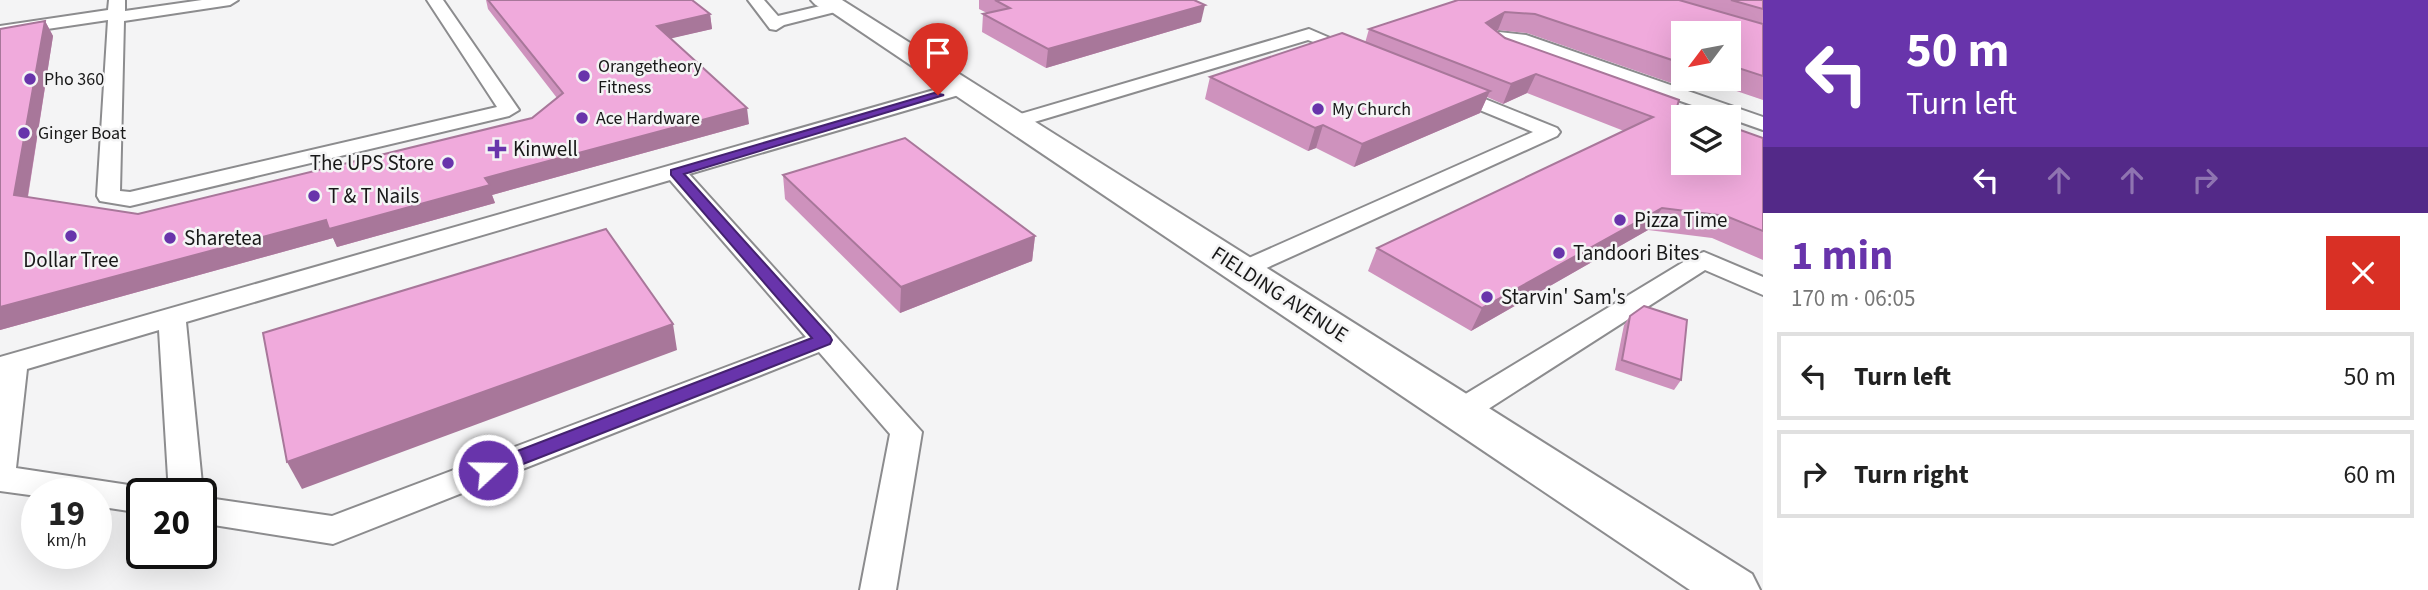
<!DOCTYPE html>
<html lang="en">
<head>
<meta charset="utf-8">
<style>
  body { margin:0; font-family:"Source Sans 3",sans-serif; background:#f6f6f6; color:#222; height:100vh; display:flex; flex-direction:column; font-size:26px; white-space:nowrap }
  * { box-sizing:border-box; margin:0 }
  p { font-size:23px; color:#767676 }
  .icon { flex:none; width:38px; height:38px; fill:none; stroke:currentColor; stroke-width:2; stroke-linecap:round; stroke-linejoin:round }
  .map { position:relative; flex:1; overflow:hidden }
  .side { display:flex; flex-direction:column; background:#fff; width:665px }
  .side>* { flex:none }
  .guide { background:#6834ab; color:#fff; overflow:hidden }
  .needle { width:46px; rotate:238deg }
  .buttons { position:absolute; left:1671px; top:21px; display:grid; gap:14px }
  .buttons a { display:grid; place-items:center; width:70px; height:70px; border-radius:0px; background:#fff; box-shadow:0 7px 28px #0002; font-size:35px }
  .speed { position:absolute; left:21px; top:478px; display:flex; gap:14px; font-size:35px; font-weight:700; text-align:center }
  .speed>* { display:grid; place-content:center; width:91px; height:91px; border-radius:50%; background:#fff; box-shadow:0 7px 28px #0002; line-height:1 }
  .speed small { font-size:18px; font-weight:400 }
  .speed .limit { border:4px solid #111; border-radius:10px; background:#fff; color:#111 }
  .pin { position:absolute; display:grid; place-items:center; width:60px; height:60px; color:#fff; margin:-72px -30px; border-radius:50% 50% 50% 0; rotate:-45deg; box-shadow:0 0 7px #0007 }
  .pin .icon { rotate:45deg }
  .me { position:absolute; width:77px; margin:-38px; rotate:69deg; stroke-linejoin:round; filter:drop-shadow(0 0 5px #0008) }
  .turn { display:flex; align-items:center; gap:24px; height:147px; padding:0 28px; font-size:32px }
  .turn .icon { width:91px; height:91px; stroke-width:2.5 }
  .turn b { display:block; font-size:49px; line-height:60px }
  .lanes { display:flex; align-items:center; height:66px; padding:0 28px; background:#0003; justify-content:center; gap:35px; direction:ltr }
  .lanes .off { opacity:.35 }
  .round { display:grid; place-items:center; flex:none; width:74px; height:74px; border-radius:0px; background:#f6f6f6 }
  .headline { display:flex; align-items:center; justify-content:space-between; height:119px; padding:0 28px }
  h1 { font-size:42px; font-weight:700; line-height:52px; color:#6834ab }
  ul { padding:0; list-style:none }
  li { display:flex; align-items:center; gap:21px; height:88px; margin:0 14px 10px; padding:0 14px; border:4px solid #e0e0e0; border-radius:0px }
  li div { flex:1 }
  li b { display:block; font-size:26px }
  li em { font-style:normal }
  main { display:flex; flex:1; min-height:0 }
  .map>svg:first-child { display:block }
</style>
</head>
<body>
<main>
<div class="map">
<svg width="1763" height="590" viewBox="0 0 1763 590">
  <rect width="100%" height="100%" fill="#f4f4f5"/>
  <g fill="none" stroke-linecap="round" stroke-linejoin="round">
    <defs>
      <g id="service">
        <path d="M109,0H125V11L202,0H238L230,5L124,21L120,191L130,192L497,107L427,0H443L519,110L509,116L130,206L100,201L97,196L108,20L0,36V26L108,10Z"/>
        <path d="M748,0H764L778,16L837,2L845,7L843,10L784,25L776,30L770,29Z"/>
        <path d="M1309,29L1365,53L1356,58L1308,40L1021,126L1014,128L1004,122L1007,118Z"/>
        <path d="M1499,32L1526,35L1763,117V130L1518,44L1506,43L1515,50L1506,55L1481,41Z"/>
        <path d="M962,82L969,84L971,88L969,92L689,174L922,432L896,590H860L890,434L819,352L333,544L201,523V497L332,516L806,337L670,180L186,322L203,494L201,497V494H169L159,330L27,369L16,468L142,487L155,494H142V513L96,506V494H37V496L0,491V357Z"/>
        <path d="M1450,85L1557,128L1560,132L1557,136L1251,275H1233L1229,270L1233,265L1533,132L1443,95L1440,91Z"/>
        <path d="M1704,252L1763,277V295L1705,270L1471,420L1460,423L1449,420L1445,412L1449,404L1695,255Z"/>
      </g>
      <path id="tertiary" d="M814,0H842L1752,574L1760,590H1690Z"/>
      <path id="secondary" d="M811,0H840L842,3L838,8C828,11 818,9 811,0Z"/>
    </defs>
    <use href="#service" stroke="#8c8c8e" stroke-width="4"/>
    <use href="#tertiary" stroke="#8c8c8e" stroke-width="4"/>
    <use href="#secondary" stroke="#8c8c8e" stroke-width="4"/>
    <use href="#service" fill="#fff" fill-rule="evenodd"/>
    <use href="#tertiary" fill="#fff" fill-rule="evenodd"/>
    <use href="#secondary" fill="#fff" fill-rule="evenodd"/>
  </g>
  <g fill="#ce92bd">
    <path d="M486,0H692L710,14L712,29L671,38L749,124L492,195L495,203L337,247L333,238L0,330V29L45,21L53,36L28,197L138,214L532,118L557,98L488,9Z"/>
    <path d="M979,0H1194L1201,22L1046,68L982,32L983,14L987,13L979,9Z"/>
    <path d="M1458,0H1763V100L1701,79H1729V33H1684V79L1680,86L1527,33L1498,30L1496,31L1505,38L1677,107L1763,138V260L1712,238L1648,230L1471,331L1368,271L1377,248L1624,131L1527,93L1503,104L1487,97L1480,113L1354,167L1316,148L1308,151L1205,99L1210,77L1365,43L1369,29Z"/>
    <path d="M783,175L1035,236L1032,261L900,313L785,199Z"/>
    <path d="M1630,316L1681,380L1674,390L1615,370L1624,325Z"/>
  </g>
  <g fill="#a8779a">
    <path d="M1205,5L1201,22L1046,68L1048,49Z"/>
    <path d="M1505,12L1498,30L1478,42L1486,23Z"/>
    <path d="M710,14L712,29L660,41L657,26Z"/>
    <path d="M45,21L53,36L25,213L14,195Z"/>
    <path d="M1536,74L1527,93L1503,104L1511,84Z"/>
    <path d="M1490,91L1480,113L1354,167L1362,144Z"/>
    <path d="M747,108L749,124L492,195L495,203L337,247L333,238L0,330V307Z"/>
    <path d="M1323,125L1316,148L1308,151L1315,128Z"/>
    <path d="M1662,208L1648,230L1471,331L1482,308Z"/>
    <path d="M1035,236L1032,261L900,313L901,287Z"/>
    <path d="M673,324L677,350L302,489L287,462Z"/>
  </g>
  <g fill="#f0aadc" stroke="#a8779a" stroke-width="2">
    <path d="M488,0H692L710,14L657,26L747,108L485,178L490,185L329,229L326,220L0,307V29L45,21L14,195L138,214L532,118L563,93Z"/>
    <path d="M995,0H1194L1205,5L1048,49L983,14L1010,8Z"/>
    <path d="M1458,0H1679L1763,24V76L1729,65V33H1684V64L1535,14L1505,12L1486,23L1505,38L1679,100L1677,107L1706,117H1684V163H1729V126L1763,138V231L1726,216L1662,208L1482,308L1377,248L1653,117L1536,74L1511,84L1369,29Z"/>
    <path d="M1731,0H1763V9Z"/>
    <path d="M1342,33L1490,91L1362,144L1323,125L1315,128L1210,77Z"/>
    <path d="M905,138L1035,236L901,287L783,175Z"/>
    <path d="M606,229L673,324L287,462L263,333Z"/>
    <path d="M1644,306L1687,320L1681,380L1622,360L1630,316Z"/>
  </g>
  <path fill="#6834ab" stroke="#44226f" stroke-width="2" d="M934,93L944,95L684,174L830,336L832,340L830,344L495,475H481L478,470L481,465L812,338L671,175V170Z"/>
  <g fill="#6834ab" stroke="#f4f4f5" stroke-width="2.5">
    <circle cx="584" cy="76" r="7"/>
    <circle cx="30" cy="79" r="7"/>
    <circle cx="1318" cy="109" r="7"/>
    <circle cx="582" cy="118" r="7"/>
    <circle cx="24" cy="133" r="7"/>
    <path d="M493.5 138.5h7v7h7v7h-7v7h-7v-7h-7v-7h7z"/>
    <circle cx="448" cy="163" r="7"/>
    <circle cx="314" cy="196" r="7"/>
    <circle cx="1620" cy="220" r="7"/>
    <circle cx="71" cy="236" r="7"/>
    <circle cx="170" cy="238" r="7"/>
    <circle cx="1559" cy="253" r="7"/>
    <circle cx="1487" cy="297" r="7"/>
  </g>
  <g text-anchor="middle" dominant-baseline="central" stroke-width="5" stroke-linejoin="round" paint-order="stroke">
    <g font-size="18" fill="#181818" stroke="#f4f4f5" text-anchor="start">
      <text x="598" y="66">Orangetheory<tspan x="598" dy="21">Fitness</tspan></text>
      <text x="44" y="79">Pho 360</text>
      <text x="1332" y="109">My Church</text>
      <text x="596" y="118">Ace Hardware</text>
      <text x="38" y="133">Ginger Boat</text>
    </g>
    <g font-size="21" fill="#181818" stroke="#f4f4f5" text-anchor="start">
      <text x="513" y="149">Kinwell</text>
      <text x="434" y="163" text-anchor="end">The UPS Store</text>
      <text x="328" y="196">T &amp; T Nails</text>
      <text x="1634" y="220">Pizza Time</text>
      <text x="184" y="238">Sharetea</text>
      <text x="1573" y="253">Tandoori Bites</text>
      <text x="71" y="260" text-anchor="middle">Dollar Tree</text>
      <text x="1501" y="297">Starvin' Sam's</text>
    </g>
    <g font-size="21" fill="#181818" stroke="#f4f4f5">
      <text transform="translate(1280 294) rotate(33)">FIELDING AVENUE</text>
    </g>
  </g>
</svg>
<div class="buttons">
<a><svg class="needle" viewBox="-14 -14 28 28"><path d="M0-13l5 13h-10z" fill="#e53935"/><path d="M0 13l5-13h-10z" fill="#767676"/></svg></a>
<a><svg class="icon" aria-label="layers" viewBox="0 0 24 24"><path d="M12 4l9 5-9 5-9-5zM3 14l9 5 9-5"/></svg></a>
</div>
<div class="speed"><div>19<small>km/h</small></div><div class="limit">20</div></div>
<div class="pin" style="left:938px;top:95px;background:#d93025"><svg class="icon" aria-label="arrive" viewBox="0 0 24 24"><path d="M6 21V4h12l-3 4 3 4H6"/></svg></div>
<svg class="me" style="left:488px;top:470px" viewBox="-20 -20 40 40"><circle r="17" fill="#6834ab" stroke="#fff" stroke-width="3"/><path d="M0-11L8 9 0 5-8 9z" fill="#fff"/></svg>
</div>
<section class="side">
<div class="guide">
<div class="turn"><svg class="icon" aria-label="left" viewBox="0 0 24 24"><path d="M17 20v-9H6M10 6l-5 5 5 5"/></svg><div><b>50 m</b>Turn left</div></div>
<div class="lanes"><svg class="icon" aria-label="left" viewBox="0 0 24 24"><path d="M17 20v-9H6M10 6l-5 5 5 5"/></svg><svg class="icon off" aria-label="ahead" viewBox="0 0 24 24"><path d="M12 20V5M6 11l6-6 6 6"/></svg><svg class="icon off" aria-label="ahead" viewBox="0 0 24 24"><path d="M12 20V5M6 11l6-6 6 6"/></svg><svg class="icon off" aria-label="right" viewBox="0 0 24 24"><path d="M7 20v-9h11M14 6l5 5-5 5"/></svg></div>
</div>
<div class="headline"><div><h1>1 min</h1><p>170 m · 06:05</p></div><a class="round" style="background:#d93025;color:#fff"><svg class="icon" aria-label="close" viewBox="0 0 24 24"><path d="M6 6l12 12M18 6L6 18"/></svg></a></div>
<ul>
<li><svg class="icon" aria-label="left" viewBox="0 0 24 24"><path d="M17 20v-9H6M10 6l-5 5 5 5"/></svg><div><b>Turn left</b></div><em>50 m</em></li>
<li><svg class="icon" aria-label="right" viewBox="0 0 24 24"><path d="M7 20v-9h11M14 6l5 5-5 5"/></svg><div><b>Turn right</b></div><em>60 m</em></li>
</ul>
</section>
</main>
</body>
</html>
